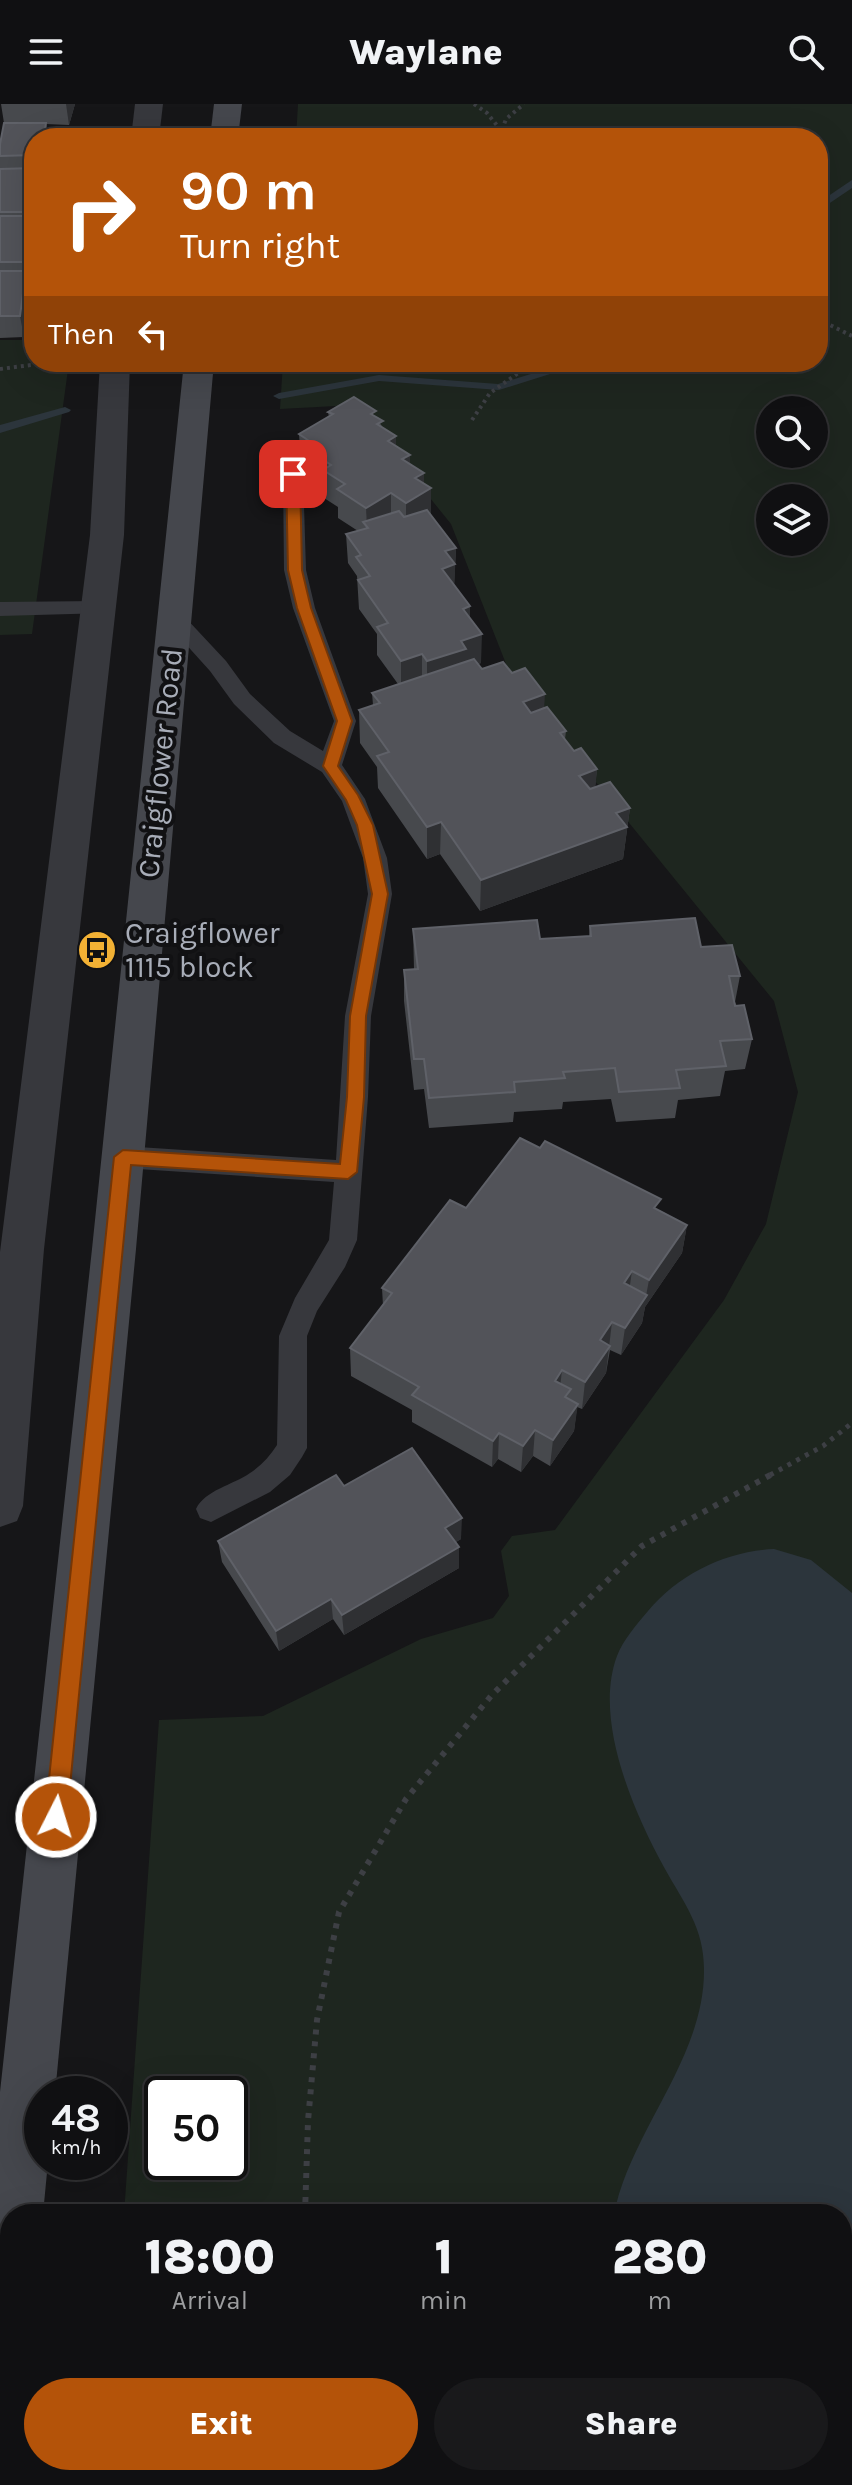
<!DOCTYPE html>
<html lang="en">
<head>
<meta charset="utf-8">
<style>
  body { margin:0; font-family:Karla,sans-serif; background:#19191b; color:#f1f3f6; height:100vh; display:flex; flex-direction:column; font-size:30px; white-space:nowrap }
  * { box-sizing:border-box; margin:0 }
  p { font-size:26px; color:#9c9d9f }
  .icon { flex:none; width:44px; height:44px; fill:none; stroke:currentColor; stroke-width:2; stroke-linecap:round; stroke-linejoin:round }
  .map { position:relative; flex:1; overflow:hidden }
  .drawer { position:absolute; left:0px; top:2100px; width:852px; height:282px; display:flex; flex-direction:column; background:#101012; border-radius:32px 32px 0 0; box-shadow:0 8px 32px #0002,0 0 0 2px #303032 }
  .drawer>* { flex:none }
  .hud { position:absolute; left:24px; top:24px; width:804px; height:244px; border-radius:32px; box-shadow:0 8px 32px #0002,0 0 0 2px #303032; background:#b45309; color:#fff; overflow:hidden }
  .fabs { position:absolute; left:756px; top:292px; display:grid; gap:16px }
  .fabs a { display:grid; place-items:center; width:72px; height:72px; border-radius:50%; background:#101012; box-shadow:0 8px 32px #0002,0 0 0 2px #303032; font-size:40px }
  .speed { position:absolute; left:24px; top:1972px; display:flex; gap:16px; font-size:40px; font-weight:700; text-align:center }
  .speed>* { display:grid; place-content:center; width:104px; height:104px; border-radius:50%; background:#101012; box-shadow:0 8px 32px #0002,0 0 0 2px #303032; line-height:1 }
  .speed small { font-size:20px; font-weight:400 }
  .speed .limit { border:4px solid #111; border-radius:12px; background:#fff; color:#111 }
  .pin { position:absolute; display:grid; place-items:center; width:68px; height:68px; color:#fff; margin:-34px; border-radius:16px; box-shadow:0 4px 12px #0006 }
  .me { position:absolute; width:88px; margin:-44px; rotate:5deg; stroke-linejoin:round; filter:drop-shadow(0 0 6px #0008) }
  .turn { display:flex; align-items:center; gap:28px; height:168px; padding:0 24px; font-size:36px }
  .turn .icon { width:104px; height:104px; stroke-width:2.5 }
  .turn b { display:block; font-size:56px; line-height:68px }
  .then { display:flex; align-items:center; height:76px; padding:0 24px; background:#0003; gap:16px; font-size:30px }
  .eta { display:flex; justify-content:space-evenly; align-items:center; height:136px; text-align:center }
  .eta b { font-size:48px; font-weight:800; line-height:56px }
  .cta { display:flex; gap:16px; margin-top:auto; padding:16px 24px }
  .cta a { flex:1; height:92px; border-radius:48px; background:#b45309; color:#fff; font-size:32px; font-weight:800; line-height:92px; text-align:center }
  .cta a+a { background:#19191b; color:#f1f3f6 }
  header { display:flex; justify-content:space-between; align-items:center; height:104px; padding:0 24px; background:#101012; font-size:36px; font-weight:800 }
  .map>svg:first-child { display:block }
</style>
</head>
<body>
<header><svg class="icon" aria-label="menu" viewBox="0 0 24 24"><path d="M4 6h16M4 12h16M4 18h16"/></svg>Waylane<svg class="icon" aria-label="search" viewBox="0 0 24 24"><circle cx="10" cy="10" r="6"/><path d="M15 15l6 6"/></svg></header>
<div class="map">
<svg width="852" height="2381" viewBox="0 0 852 2381">
  <rect width="100%" height="100%" fill="#161618"/>
  <g fill="#1e261f" fill-rule="evenodd">
    <path d="M298,0H852V2381H104L105,2372H842V2110H124L159,1616L263,1612L421,1535L493,1514L509,1492L501,1447L512,1432L555,1426L724,1196L766,1120L798,988L774,897L512,575L451,420L355,301L280,305L283,258H818V34H296ZM770,306H814V350H770ZM770,394H814V438H770ZM162,1990H230V2058H162Z"/>
    <path d="M0,236H34V258H69L32,530L0,531Z"/>
  </g>
  <path fill="#2c353c" d="M774,1445L811,1456L852,1489V2174L842,2200V2110H607L609,2099L616,2101C636,2021 705,1951 704,1865C704,1824 684,1799 665,1765C634,1709 593,1616 617,1552C623,1536 637,1520 648,1507C679,1470 726,1447 774,1445Z"/>
  <g fill="none" stroke-linecap="round" stroke-linejoin="round">
    <g fill="#2c353c" fill-rule="evenodd">
      <path d="M852,76V84L818,107V99Z"/>
      <path d="M570,258H588L499,286L379,277L279,295L273,292L279,289L379,271L498,280Z"/>
      <path d="M65,303L71,306L69,308L0,329V321Z"/>
    </g>
    <g stroke="#3d3f44" stroke-width="4" stroke-dasharray="3 4" stroke-linecap="butt">
      <path d="M474,0L487,9L507,34"/>
      <path d="M502,26L506,15L524,0"/>
      <path d="M818,215L852,232"/>
      <path d="M0,265L55,258"/>
      <path d="M472,316L490,289L534,258"/>
    </g>
    <path stroke="#3d3f44" stroke-width="5" stroke-dasharray="4 6" stroke-linecap="butt" d="M770,1371L823,1342L852,1319"/>
    <g stroke="#3d3f44" stroke-width="6" stroke-dasharray="5 7" stroke-linecap="butt">
      <path d="M305,2110L308,2017L317,1916L339,1808L406,1695L491,1592L642,1442L774,1369"/>
      <path d="M216,2381L221,2372"/>
    </g>
    <g fill="#37383d" fill-rule="evenodd">
      <path d="M293,364L303,370L306,466L315,504L356,617L342,661L365,695L387,754L392,790L371,912L368,993L357,1136L345,1163L317,1207L307,1232V1344L302,1353L290,1371L270,1388L211,1418L200,1414L196,1405C205,1386 233,1381 250,1369C261,1362 270,1352 277,1341L279,1232L295,1194L329,1136L334,1078L123,1064L114,1061L110,1053L114,1045L123,1042L336,1056L345,912L368,790L363,754L342,697L322,668L274,639L234,600L210,567L164,516L167,511H183L226,557L250,590L290,627L323,647L334,617L293,504L284,466L283,370Z"/>
      <path d="M99,497L107,499L110,504L107,509L0,512V498Z"/>
    </g>
    <g fill="#37383d" fill-rule="evenodd">
      <path d="M135,0H163L159,34H131Z"/>
      <path d="M100,258H130L124,431L44,1145L23,1402L17,1417L0,1423V1148L90,431Z"/>
    </g>
    <g fill="#45474d" fill-rule="evenodd">
      <path d="M214,0H242L238,34H210Z"/>
      <path d="M184,258H214L136,1145L55,1990H42V2058H48L43,2110H10V2279L0,2283V1988L92,1145Z"/>
    </g>
  </g>
  <g fill="#47494d">
    <path d="M1,0H75L69,21L46,20L48,33L34,34L33,112H34V179H28L30,188L24,233L0,234V40L26,19H4Z"/>
    <path d="M328,308L376,312L383,324L396,332V342L410,361L424,369V380L431,411L456,444L454,481L470,502V514L481,559L478,560L482,565L512,569L566,627L565,635L574,647L597,665L595,683L630,704L623,755L480,807L440,750L427,755L378,684L377,663L360,639L359,606L373,601L372,589L398,580L377,551V530L359,505L357,472L348,459L346,430L358,427L338,414V403L324,394V384L312,376L311,365L301,359L299,330L329,313Z"/>
    <path d="M590,822L701,843L740,872L735,898L752,935L745,965L725,967L720,992L678,996L675,1014L616,1018L611,995L563,998L562,1005L514,1008L513,1018L429,1024L424,985L414,986L404,897V866L414,865L413,825L540,835L589,832Z"/>
    <path d="M466,1104L659,1106L687,1121L682,1149L645,1203L642,1219L621,1251L610,1246L606,1269L582,1305L577,1303L574,1327L550,1362L533,1352L521,1368L498,1355L492,1363L412,1318V1306L351,1272L350,1244L383,1202L382,1184Z"/>
    <path d="M344,1382L461,1435L456,1438L459,1464L344,1531L333,1515L279,1547L222,1458L218,1437Z"/>
  </g>
  <g fill="#2f3033">
    <path d="M66,0H75L69,21Z"/>
    <path d="M46,19L48,34H44Z"/>
    <path d="M34,64V105L31,129L27,108Z"/>
    <path d="M34,121V158L31,142Z"/>
    <path d="M26,167L30,188L24,233L20,212Z"/>
    <path d="M396,332V361L388,337Z"/>
    <path d="M410,351V379L402,355Z"/>
    <path d="M424,369V388L431,384V413L406,428V399L415,374Z"/>
    <path d="M391,389V418L367,423L366,404Z"/>
    <path d="M456,444L454,489L442,465L445,447Z"/>
    <path d="M470,502V530L463,505Z"/>
    <path d="M482,530L481,559L466,564L427,585V557L461,537Z"/>
    <path d="M422,550V578L401,585V557Z"/>
    <path d="M545,590L543,623L523,598Z"/>
    <path d="M597,665L594,698L579,672Z"/>
    <path d="M630,704L623,755L480,807L481,776L616,709Z"/>
    <path d="M441,718L440,750L427,755V723Z"/>
    <path d="M687,1121L682,1149L645,1203L642,1219L621,1251L625,1224L646,1192L649,1176Z"/>
    <path d="M632,1167L628,1195L624,1179Z"/>
    <path d="M612,1218L606,1269L582,1305L585,1278L600,1236Z"/>
    <path d="M562,1266L559,1293L555,1277Z"/>
    <path d="M578,1300L574,1327L550,1362L553,1336Z"/>
    <path d="M535,1326L533,1352L521,1368L523,1342Z"/>
    <path d="M499,1329L498,1355L492,1363L493,1337Z"/>
    <path d="M462,1414L461,1435L444,1445L445,1424Z"/>
    <path d="M459,1443V1464L344,1531L342,1511Z"/>
    <path d="M331,1495L333,1515L279,1547L276,1527Z"/>
  </g>
  <g fill="#525359" stroke="#5f6168" stroke-width="2">
    <path d="M4,19H46L44,33L50,34H34V51L0,52V40Z"/>
    <path d="M34,64L27,108H0V65Z"/>
    <path d="M0,112H34V121L31,142H34V158H0Z"/>
    <path d="M0,167H26L20,212H0Z"/>
    <path d="M354,293L376,307L371,310L383,317L377,320L396,332L388,337L410,351L402,355L424,369L415,374L431,384L406,399L391,389L366,404L337,385L345,380L323,366L331,361L310,347L318,343L299,330L333,310L328,308Z"/>
    <path d="M427,406L456,444L445,447L455,460L442,465L470,502L463,505L482,530L461,537L466,545L427,557L422,550L401,557L377,523L388,519L358,476L370,472L356,453L361,451L346,430L368,424L363,418L399,407L404,413Z"/>
    <path d="M474,555L482,565L503,558L512,569L525,564L545,590L523,598L531,609L547,603L566,627L560,629L574,647L581,644L597,665L579,672L590,685L610,678L630,704L616,709L627,723L481,776L441,718L427,723L377,652L389,648L359,606L380,599L372,589Z"/>
    <path d="M695,814L701,843L732,841L740,872H729L735,902L744,901L752,935L720,937L726,962L676,966L680,984L619,988L615,964L563,968L565,974L514,978L515,988L429,994L424,955H414L404,866L418,865L413,825L537,816L540,835L591,832L590,822Z"/>
    <path d="M520,1034L540,1044L545,1037L661,1095L654,1104L687,1121L649,1176L632,1167L624,1179L647,1191L625,1224L612,1218L600,1236L610,1242L585,1278L562,1266L555,1277L571,1285L565,1293L578,1300L553,1336L535,1326L523,1342L499,1329L493,1337L412,1291L419,1283L350,1244L392,1189L382,1184L450,1096L466,1104Z"/>
    <path d="M412,1344L462,1414L445,1424L459,1443L342,1511L331,1495L276,1527L218,1437L336,1371L344,1382Z"/>
  </g>
  <path fill="#b45309" stroke="#753606" stroke-width="2" d="M293,366L300,370L302,466L311,504L352,617L338,662L358,691L373,721L388,790L366,912L364,993L357,1068L348,1075L131,1061L67,1713L64,1720L56,1723L48,1720L45,1713L114,1053L123,1046L340,1060L347,993L350,912L372,790L357,721L346,696L323,662L337,617L297,504L288,466L286,370Z"/>
  <defs>
    <symbol id="bus-disc" viewBox="-11 -11 22 22"><circle r="9.5" fill="#f2b134" stroke="#111113"/><path d="M-5-6H5V4H4V6H2V4H-2V6H-4V4H-5ZM-3.5-4V0h7V-4ZM-3.5 1.2v1.5H-2V1.2ZM2 1.2v1.5H3.5V1.2Z" fill="#111"/></symbol>
  </defs>
  <g fill-rule="evenodd">
    <use href="#bus-disc" x="75" y="824" width="44" height="44"/>
  </g>
  <g text-anchor="middle" dominant-baseline="central" stroke-width="8" stroke-linejoin="round" paint-order="stroke">
    <g font-size="30" fill="#a8adb8" stroke="#111113">
      <text transform="translate(160 659) rotate(-84)">Craigflower Road</text>
    </g>
    <g font-size="30" fill="#a8adb8" stroke="#111113" text-anchor="start">
      <text x="125" y="829">Craigflower<tspan x="125" dy="34">1115 block</tspan></text>
    </g>
  </g>
</svg>
<div class="fabs">
<a><svg class="icon" aria-label="search" viewBox="0 0 24 24"><circle cx="10" cy="10" r="6"/><path d="M15 15l6 6"/></svg></a>
<a><svg class="icon" aria-label="layers" viewBox="0 0 24 24"><path d="M12 4l9 5-9 5-9-5zM3 14l9 5 9-5"/></svg></a>
</div>
<div class="speed"><div>48<small>km/h</small></div><div class="limit">50</div></div>
<div class="pin" style="left:293px;top:370px;background:#d93025"><svg class="icon" aria-label="arrive" viewBox="0 0 24 24"><path d="M6 21V4h12l-3 4 3 4H6"/></svg></div>
<svg class="me" style="left:56px;top:1713px" viewBox="-20 -20 40 40"><circle r="17" fill="#b45309" stroke="#fff" stroke-width="3"/><path d="M0-11L8 9 0 5-8 9z" fill="#fff"/></svg>
<div class="hud">
<div class="turn"><svg class="icon" aria-label="right" viewBox="0 0 24 24"><path d="M7 20v-9h11M14 6l5 5-5 5"/></svg><div><b>90 m</b>Turn right</div></div>
<div class="then">Then<svg class="icon" aria-label="left" viewBox="0 0 24 24"><path d="M17 20v-9H6M10 6l-5 5 5 5"/></svg></div>
</div>
<section class="drawer">
<div class="eta">
<div><b>18:00</b><p>Arrival</p></div>
<div><b>1</b><p>min</p></div>
<div><b>280</b><p>m</p></div>
</div>
<div class="cta"><a>Exit</a><a>Share</a></div>
</section>
</div>
</body>
</html>
